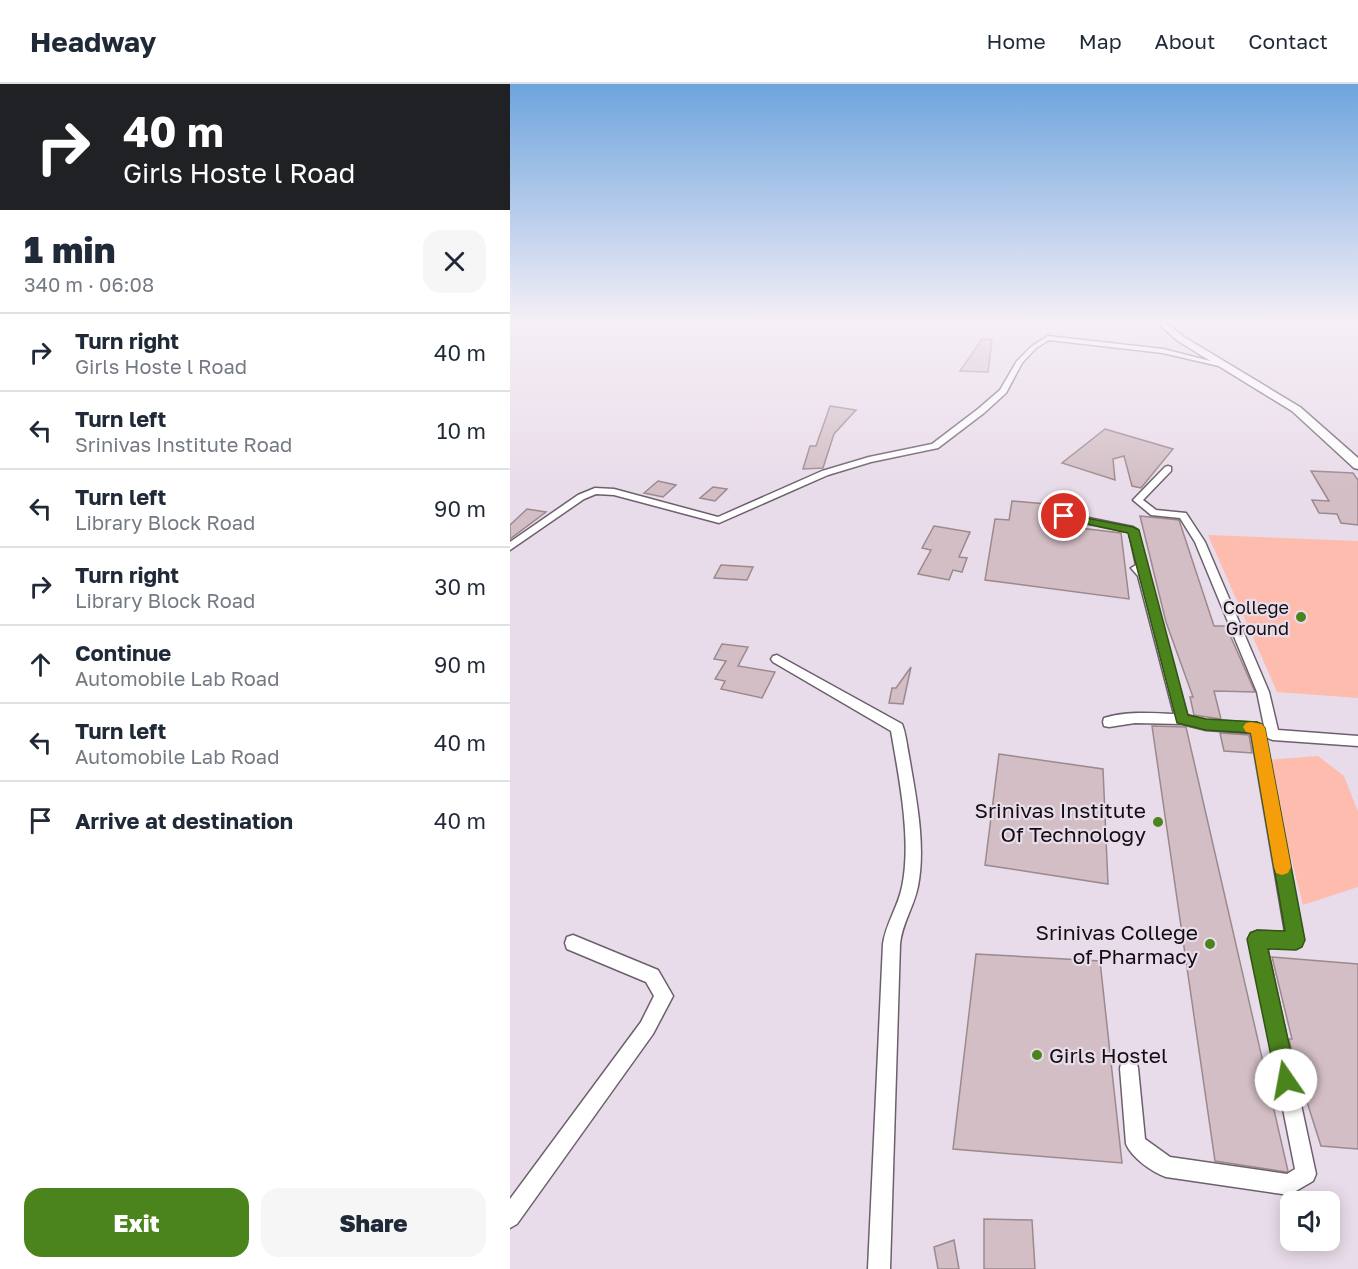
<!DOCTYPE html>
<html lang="en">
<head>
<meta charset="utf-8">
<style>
  body { margin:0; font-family:"Golos Text",sans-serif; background:#f6f6f7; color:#1f2937; height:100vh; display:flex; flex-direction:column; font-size:22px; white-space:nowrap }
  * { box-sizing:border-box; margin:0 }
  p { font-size:20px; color:#747a83 }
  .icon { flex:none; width:33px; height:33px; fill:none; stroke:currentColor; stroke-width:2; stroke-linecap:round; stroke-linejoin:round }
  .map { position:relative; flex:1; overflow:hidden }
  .panel { display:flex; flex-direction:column; background:#fff; width:510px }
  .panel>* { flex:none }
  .top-card { background:#202124; color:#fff; overflow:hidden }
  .tools { position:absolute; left:770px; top:1107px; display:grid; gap:12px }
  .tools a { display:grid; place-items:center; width:60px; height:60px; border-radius:12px; background:#fff; box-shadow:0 3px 15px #0003; font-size:30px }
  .pin { position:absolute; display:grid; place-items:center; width:51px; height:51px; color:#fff; margin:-26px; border:3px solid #fff; border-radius:50%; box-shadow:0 2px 6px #0007 }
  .me { position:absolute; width:66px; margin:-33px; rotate:348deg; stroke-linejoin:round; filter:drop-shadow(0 0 4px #0008) }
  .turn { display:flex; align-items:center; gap:21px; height:126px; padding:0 24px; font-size:27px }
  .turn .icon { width:78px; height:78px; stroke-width:2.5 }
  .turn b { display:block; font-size:42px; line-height:51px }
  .round { display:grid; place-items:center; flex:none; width:63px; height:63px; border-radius:18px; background:#f6f6f7 }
  .headline { display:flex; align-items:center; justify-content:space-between; height:102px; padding:0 24px }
  h1 { font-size:36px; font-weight:800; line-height:45px }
  .primary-button { display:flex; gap:12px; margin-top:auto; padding:12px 24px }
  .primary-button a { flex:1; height:69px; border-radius:18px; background:#4b831c; color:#fff; font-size:24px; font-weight:800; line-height:69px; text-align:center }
  .primary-button a+a { background:#f6f6f7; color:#1f2937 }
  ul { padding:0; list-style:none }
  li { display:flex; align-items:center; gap:18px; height:78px; padding:0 24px; border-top:2px solid #e0e1e3 }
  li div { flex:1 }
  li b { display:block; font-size:22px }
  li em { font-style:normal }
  header { display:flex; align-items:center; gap:36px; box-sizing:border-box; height:84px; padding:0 30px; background:#fff; border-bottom:2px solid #e0e1e3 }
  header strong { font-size:28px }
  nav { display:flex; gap:33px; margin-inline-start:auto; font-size:21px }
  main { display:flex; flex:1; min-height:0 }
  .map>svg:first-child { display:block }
</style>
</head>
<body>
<header>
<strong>Headway</strong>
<nav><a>Home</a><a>Map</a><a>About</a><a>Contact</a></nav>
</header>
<main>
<section class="panel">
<div class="top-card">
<div class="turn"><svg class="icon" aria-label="right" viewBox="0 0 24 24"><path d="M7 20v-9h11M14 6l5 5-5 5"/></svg><div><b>40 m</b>Girls Hoste l Road</div></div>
</div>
<div class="headline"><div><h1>1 min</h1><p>340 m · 06:08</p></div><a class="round"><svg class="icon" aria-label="close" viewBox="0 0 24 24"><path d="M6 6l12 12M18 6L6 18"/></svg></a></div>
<ul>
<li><svg class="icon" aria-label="right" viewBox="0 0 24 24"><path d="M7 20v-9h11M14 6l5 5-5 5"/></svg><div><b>Turn right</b><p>Girls Hoste l Road</p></div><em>40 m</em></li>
<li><svg class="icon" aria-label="left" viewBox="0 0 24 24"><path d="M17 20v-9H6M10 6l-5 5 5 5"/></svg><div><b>Turn left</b><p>Srinivas Institute Road</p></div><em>10 m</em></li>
<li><svg class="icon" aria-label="left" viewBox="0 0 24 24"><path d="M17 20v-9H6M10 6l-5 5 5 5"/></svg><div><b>Turn left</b><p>Library Block Road</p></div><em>90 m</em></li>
<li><svg class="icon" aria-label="right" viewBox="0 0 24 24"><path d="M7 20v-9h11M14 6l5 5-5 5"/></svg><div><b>Turn right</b><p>Library Block Road</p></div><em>30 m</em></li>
<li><svg class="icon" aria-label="ahead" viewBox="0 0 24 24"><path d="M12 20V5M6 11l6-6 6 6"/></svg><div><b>Continue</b><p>Automobile Lab Road</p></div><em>90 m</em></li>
<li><svg class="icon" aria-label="left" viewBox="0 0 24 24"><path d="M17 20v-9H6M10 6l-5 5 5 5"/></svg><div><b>Turn left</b><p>Automobile Lab Road</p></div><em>40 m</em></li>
<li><svg class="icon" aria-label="arrive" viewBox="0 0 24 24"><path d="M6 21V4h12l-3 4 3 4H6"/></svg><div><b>Arrive at destination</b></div><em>40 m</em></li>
</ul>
<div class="primary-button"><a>Exit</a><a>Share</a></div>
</section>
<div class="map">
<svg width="848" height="1185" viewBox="0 0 848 1185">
  <rect width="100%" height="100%" fill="#e9dcea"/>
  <g fill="#fdbcae">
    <path d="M698,451L848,457V614L767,608Z"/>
    <path d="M808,672L834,692L848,728V803L793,821L756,676Z"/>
  </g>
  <g fill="#d2bec4" stroke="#9b898e" stroke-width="1.5">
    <path d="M472,255L482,256L478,288L450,287Z"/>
    <path d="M320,322L346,326L324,350L313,384L293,385L300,362H306Z"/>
    <path d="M595,345L663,365L631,404L622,402L614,372L603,375L605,396L552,379Z"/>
    <path d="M801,387L843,389L848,396V441L831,439L827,430L809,429L802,416L819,417Z"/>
    <path d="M148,397L166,401L153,413L134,409Z"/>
    <path d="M203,403L217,405L205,417L190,414Z"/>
    <path d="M502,417L548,421L545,441L611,449L619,515L475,496L485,435L499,436Z"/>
    <path d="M17,425L36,428L0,455V441Z"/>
    <path d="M630,432L669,436L704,542H716L745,608L704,607L711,635L684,631L680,613H683L656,538Z"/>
    <path d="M424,442L460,448L449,473L457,474L452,488L443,486L439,496L408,490L421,466L412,464Z"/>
    <path d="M211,481L243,483L237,496L204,494Z"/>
    <path d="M212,560L238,563L228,582L265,588L252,614L211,605L215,597L205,595L216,577L204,575Z"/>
    <path d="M401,583L393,620L379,619L382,604H386Z"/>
    <path d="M642,642L676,643L778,1087L777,1088L705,1077Z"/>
    <path d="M710,649L739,651L742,669L714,667Z"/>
    <path d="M489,670L593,685L598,800L475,781Z"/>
    <path d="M466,870L590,877L612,1079L443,1065Z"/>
    <path d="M762,873L848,880V1065L811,1062L784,977L779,955H782Z"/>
    <path d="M474,1135L522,1136L525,1185H474Z"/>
    <path d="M444,1156L449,1185H428L424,1163Z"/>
  </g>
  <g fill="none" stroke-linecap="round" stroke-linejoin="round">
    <defs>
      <g id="minor">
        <path d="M538,252L653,265L716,281L713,283L653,269L539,256L526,264L512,279L496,309L474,329L428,364L361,378L318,391L209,439L104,411L86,410L74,415L0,466V458L68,411L85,404L104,405L208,433L312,387L359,373L422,360L468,325L490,306L507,277L522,262Z"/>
        <path d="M658,382L661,383V387L633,416L646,426L676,429L695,458L759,608L768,646L848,652V662L763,656L755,653L793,856L791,862L785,864L757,863L806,1090L803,1097L779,1111L656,1093C642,1088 622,1074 616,1060L610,984L612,977L619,975L626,977L628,984L635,1055L660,1073L777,1090L785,1085L739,855L741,849L747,847L775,848L741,649L696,646L672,640L625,639L599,643L594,642L593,638L594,634C617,627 641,629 664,630L628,492L621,484L626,481L619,448L554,435L549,432L554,429L623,443L628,446L638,491L677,631L696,636L747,639L754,642L747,608L685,458L670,434L641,431L623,416L655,383Z"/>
        <path d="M267,571L392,640C396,650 397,662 399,672C406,713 416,761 408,802C404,823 392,839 390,860L380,1185H358L373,860C376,839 388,823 392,803C402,757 389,693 381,647L263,578L261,575L263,572Z"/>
        <path d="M63,851L148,886L163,912L143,950L7,1140L0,1144V1115L131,938L144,912L136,898L57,865L55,859L57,853Z"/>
      </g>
      <path id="secondary" d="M643,235H652L674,253L790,323L848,374V385L844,384L782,327L668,257Z"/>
    </defs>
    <use href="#minor" stroke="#6c606d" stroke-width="3"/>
    <use href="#secondary" stroke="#6c606d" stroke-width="3"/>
    <use href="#minor" fill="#fff" fill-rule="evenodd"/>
    <use href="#secondary" fill="#fff" fill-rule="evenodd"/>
  </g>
  <linearGradient id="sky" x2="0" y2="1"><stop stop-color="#6ea4de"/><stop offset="0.59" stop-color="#f5eff6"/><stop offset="1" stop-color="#f5eff6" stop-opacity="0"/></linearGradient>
  <rect width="848" height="401" fill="url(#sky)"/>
  <path fill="#4b831c" stroke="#315512" stroke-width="1.5" d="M550,429L623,443L629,446L678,631L696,635L747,638L752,640L755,644L795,856L792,863L786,866L758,865L787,996L784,1004L776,1007L769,1004L766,996L737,855L740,849L747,846L775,847L741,649L696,646L667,639L618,449L550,434Z"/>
  <path fill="#f59e0b" d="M741,638L752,640L755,644L781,783L778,789L772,791L766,789L764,783L741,649L736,648L733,643L736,639Z"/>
  <g fill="#4b831c" stroke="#e9dcea" stroke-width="2">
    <circle cx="791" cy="533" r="6"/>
    <circle cx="648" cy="738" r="6"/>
    <circle cx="700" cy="860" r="6"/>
    <circle cx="527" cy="971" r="6"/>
  </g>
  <g text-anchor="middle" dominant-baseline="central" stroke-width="4.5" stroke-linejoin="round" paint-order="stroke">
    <g font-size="18" fill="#110d12" stroke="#e9dcea" text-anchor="end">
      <text x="779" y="523">College<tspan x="779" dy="21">Ground</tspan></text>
    </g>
    <g font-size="21" fill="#110d12" stroke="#e9dcea" text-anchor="end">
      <text x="636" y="726">Srinivas Institute<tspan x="636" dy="24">Of Technology</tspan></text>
      <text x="688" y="848">Srinivas College<tspan x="688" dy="24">of Pharmacy</tspan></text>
      <text x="539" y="971" text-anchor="start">Girls Hostel</text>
    </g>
  </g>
</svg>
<div class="tools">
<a><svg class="icon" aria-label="sound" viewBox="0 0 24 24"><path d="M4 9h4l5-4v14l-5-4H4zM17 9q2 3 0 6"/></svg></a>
</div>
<div class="pin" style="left:554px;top:432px;background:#d93025"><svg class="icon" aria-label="arrive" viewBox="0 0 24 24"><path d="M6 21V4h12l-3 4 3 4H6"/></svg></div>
<svg class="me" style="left:776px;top:996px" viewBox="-20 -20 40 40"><circle r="19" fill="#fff"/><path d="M0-13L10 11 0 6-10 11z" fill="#4b831c"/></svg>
</div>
</main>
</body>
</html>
